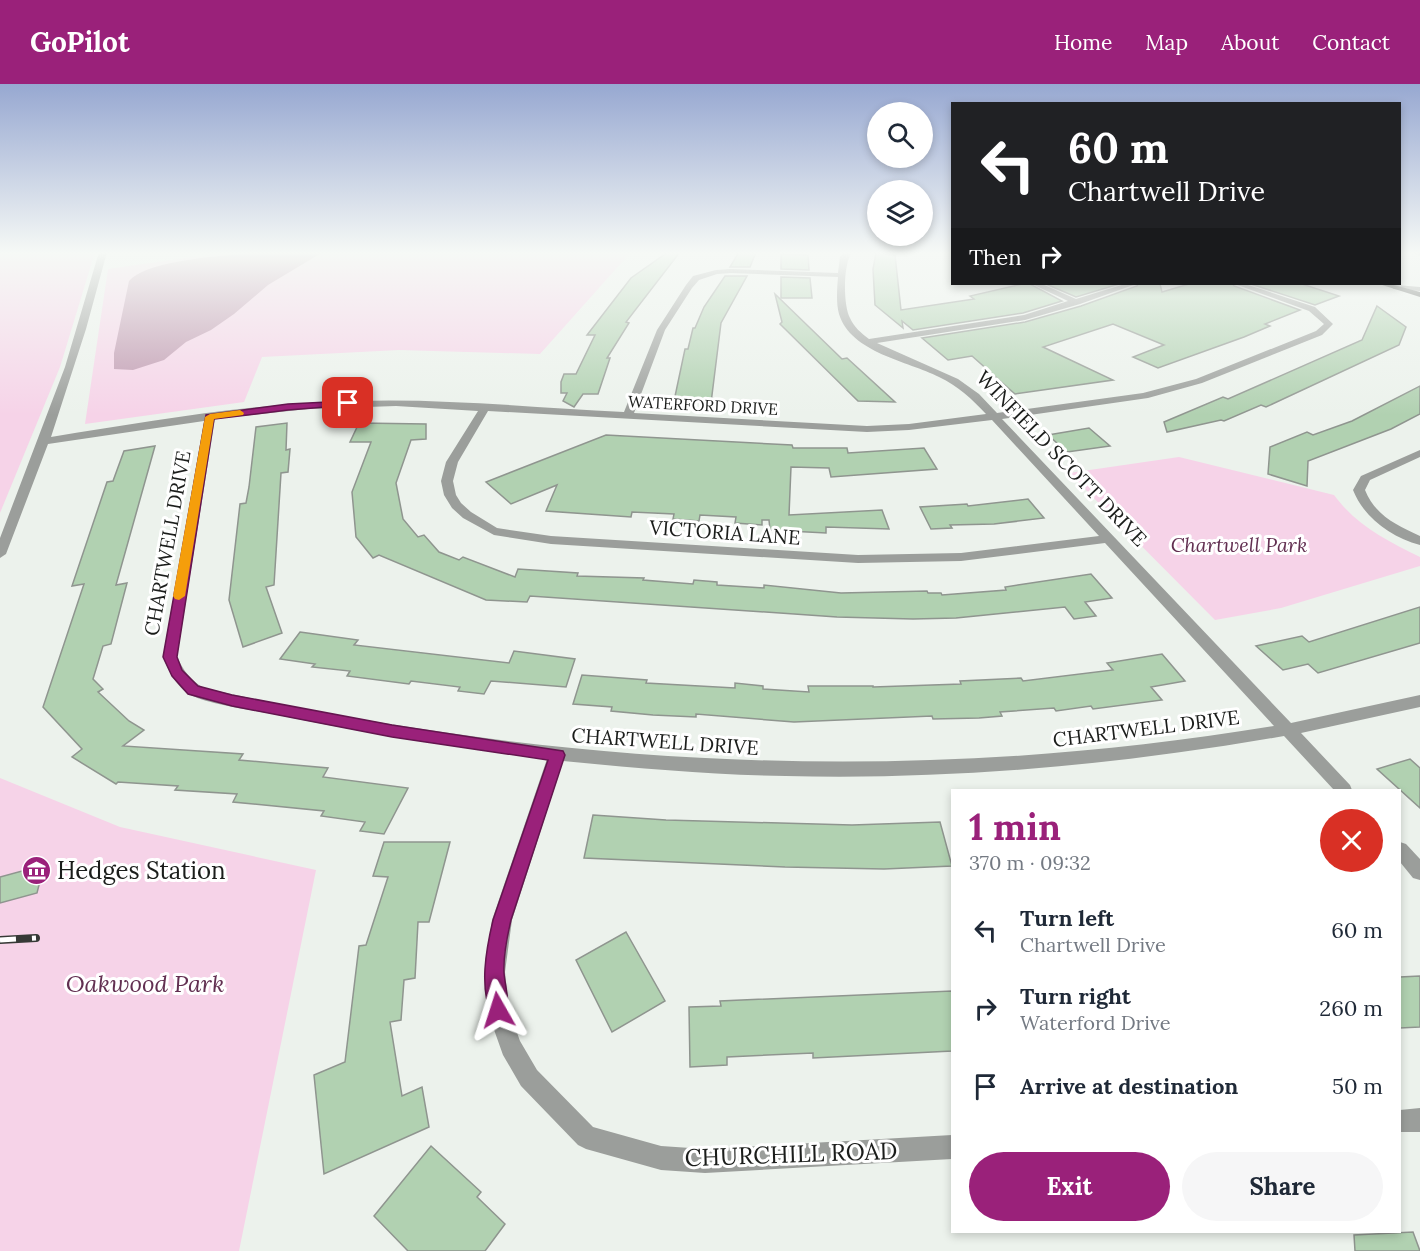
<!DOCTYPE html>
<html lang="en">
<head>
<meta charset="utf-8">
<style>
  body { margin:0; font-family:Lora,serif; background:#f6f6f7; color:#1f2937; height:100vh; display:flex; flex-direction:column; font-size:22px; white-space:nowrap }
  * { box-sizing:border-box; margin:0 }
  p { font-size:20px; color:#747a83 }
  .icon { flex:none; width:33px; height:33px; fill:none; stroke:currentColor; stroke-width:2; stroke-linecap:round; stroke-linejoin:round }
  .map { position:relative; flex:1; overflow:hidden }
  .side { position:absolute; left:951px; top:705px; width:450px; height:444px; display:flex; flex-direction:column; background:#fff; border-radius:0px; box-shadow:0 3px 9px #0003 }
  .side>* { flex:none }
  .top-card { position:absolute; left:951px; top:18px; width:450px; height:183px; border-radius:0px; box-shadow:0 3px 9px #0003; background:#202124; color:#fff; overflow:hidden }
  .tools { position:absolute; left:867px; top:18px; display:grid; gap:12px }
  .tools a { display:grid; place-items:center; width:66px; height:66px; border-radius:50%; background:#fff; box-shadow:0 3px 9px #0003; font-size:30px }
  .pin { position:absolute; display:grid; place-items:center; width:51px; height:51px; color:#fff; margin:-26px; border-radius:12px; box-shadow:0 3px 9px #0006 }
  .me { position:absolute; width:66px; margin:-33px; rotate:354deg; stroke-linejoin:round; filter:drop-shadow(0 0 4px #0008) }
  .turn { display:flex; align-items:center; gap:21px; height:126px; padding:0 18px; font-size:27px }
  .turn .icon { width:78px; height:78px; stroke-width:2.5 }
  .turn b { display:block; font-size:42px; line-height:51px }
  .then { display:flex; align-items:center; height:57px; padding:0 18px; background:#0003; gap:12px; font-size:22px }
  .round { display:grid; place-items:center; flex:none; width:63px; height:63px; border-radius:32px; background:#f6f6f7 }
  .summary { display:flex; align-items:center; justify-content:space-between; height:102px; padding:0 18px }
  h1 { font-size:36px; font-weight:700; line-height:45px; color:#9a217a }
  .button { display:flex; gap:12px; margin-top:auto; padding:12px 18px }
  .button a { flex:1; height:69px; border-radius:36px; background:#9a217a; color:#fff; font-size:24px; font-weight:700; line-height:69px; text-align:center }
  .button a+a { background:#f6f6f7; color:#1f2937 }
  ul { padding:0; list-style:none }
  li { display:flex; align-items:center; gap:18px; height:78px; padding:0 18px }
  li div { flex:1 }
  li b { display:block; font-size:22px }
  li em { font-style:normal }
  header { display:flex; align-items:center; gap:36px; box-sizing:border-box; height:84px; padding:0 30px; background:#9a217a; color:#fff }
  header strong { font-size:28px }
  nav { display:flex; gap:33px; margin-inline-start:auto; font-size:21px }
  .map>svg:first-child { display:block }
</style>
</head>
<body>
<header>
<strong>GoPilot</strong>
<nav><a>Home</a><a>Map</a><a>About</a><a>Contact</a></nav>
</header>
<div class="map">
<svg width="1420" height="1167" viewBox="0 0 1420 1167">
  <rect width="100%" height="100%" fill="#ecf2ec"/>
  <g fill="#f6d3e8">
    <path d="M0,168H95L60,283L0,429Z"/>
    <path d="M228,168H631L540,270L399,266L262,273L244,318L85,340L108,185Z"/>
    <path d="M1179,373L1334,411C1357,442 1386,456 1420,473V482L1281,524L1215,536L1069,389Z"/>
    <path d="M0,694L120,743L316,786L239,1167H0Z"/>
  </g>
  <path fill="#bf97af" d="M258,168H323L268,201L234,230L211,246L186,258L164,276L133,286L114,285V269L129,197C148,175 228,172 258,168Z"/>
  <g fill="#b1d1b1" stroke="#8f958f" stroke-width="1.5">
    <path d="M668,168H680L626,238L629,239L607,274H610L598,310H583L574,323L563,317L567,309H561V298L564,290H576L595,251H587L631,194Z"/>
    <path d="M739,168H756L750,183H730Z"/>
    <path d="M876,169L895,171L901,226L974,215L970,212L1022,200H1030L1062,217L1023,229L913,246L902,237L903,244L875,221L873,185Z"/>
    <path d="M781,170L808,171L809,186L781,185Z"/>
    <path d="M725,192H747L721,239L711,319L674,317L685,265H688L693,244H695L704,223Z"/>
    <path d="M781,193L810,194L812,214H781Z"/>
    <path d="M1046,200H1119L1076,213Z"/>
    <path d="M1138,200H1160L1162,208L1189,200H1233L1234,202L1300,226L1265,240L1270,242L1244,253L1158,284L1133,273L1164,261L1113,240L1043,263L1113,296L1015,310L972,272L948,276L922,254L1025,238L1081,222L1137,202Z"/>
    <path d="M1251,200H1302L1339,212L1315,221Z"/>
    <path d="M775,210L842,275L847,274L895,318L858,317L780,240L782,238Z"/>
    <path d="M1377,222L1406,243L1399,261L1266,323L1261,321L1224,337L1221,336L1167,348L1164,338L1223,313L1228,315L1362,256Z"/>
    <path d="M1420,302V330L1391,345L1308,377L1307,402L1268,390L1270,363L1307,348L1313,351L1352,337Z"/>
    <path d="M287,339L286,366L290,365L288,388L281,389L274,501L266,503L282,549L243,563L229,516L240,420L246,419L249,403L256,343Z"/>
    <path d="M359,339L426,340V355L411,356L396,399L403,435L418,453L424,451L439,468L459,476L463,473L515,493L518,485L578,489L577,492L644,494L643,496L693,500L694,496L717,498V501L764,504V501L841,509L927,507L928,509H941L942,511L1006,506L1005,503L1091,490L1112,514L1085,518L1096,532L1074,535L1065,523L956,534L913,535L837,533L530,512L527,518L486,516L379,471L373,474L356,453L352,408L371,358H350Z"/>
    <path d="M1089,344L1110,362L1067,368L1048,351Z"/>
    <path d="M606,351L792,361L793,364H847L848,369L924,364L937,385L831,393L829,384L791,383L789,431L882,426L889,445L826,443V449L770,446L769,436H762V441L735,439L736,433L700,431L699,437L673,435L674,430L632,428L631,433L546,427L557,401L511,420L486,398Z"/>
    <path d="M155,362L116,501L127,499L111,560L103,562L93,595L103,605L98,608L129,637L144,646L123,662L243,670L239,676L328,684L323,693L408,704L384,750L360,747L365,738L321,732L324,727L233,718L237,710L175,706L178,702L118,698L116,700L72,673L82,665L43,623L84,500L72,502L107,398L113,397L124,367Z"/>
    <path d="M1028,415L1044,434L994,440L950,441L952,444L931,445L920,423L967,420L968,422Z"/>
    <path d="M1420,523V559L1318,589L1308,580L1283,586L1256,562L1302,552L1309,558Z"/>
    <path d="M300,548L358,556L354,561L509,579L514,567L575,575L566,603L491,597L484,610L458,607L460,603L411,597L409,600L347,592L350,587L312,583L315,580L280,575Z"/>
    <path d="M1162,570L1185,597L1151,603L1162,616L1093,625L1091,622L1056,627L1054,624L1000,628L1002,632L979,634L933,635L932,632L794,638L696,630V633L653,631L611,627L612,623L573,620L582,591L647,596L646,599L735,604V599L763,602V605L809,608L808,602H873V603L961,600L960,597L1021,594L1023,597L1113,586L1107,579Z"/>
    <path d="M1410,675L1420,684V724L1377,685Z"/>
    <path d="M593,731L666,736L852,741L940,738L952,782L884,785L785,783L584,774Z"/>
    <path d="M384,758H450L429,838H418L415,894L404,896L401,936L390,938L402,1012L422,1003L429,1043L324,1090L314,991L345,978L359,862L366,861L388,793L373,792Z"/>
    <path d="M44,781L37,809L0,819V793Z"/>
    <path d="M626,848L665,917L612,948L576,876Z"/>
    <path d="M1420,892V943L1400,944V893Z"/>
    <path d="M952,907V967L813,974V969L727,973V981L690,983L689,923L721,922L720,917Z"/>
    <path d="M431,1062L481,1108L477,1113L505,1140L485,1167H408L374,1132Z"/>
    <path d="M1413,1148L1420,1167H1355L1354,1151Z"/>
  </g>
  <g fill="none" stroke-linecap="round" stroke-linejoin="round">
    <g fill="#9b9e9b" fill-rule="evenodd">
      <path d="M99,168H107L86,245L51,353C151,337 253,319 355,317C444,314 535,324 624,328L657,246L686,201L693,192L716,186L731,185L838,189L840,173L844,168H852C843,180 843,221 850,234C854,243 861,249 869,255L1024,231L1068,217L1032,200H1042L1076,215L1125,200H1136L1080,220L1025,236L877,259L958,295L979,310L997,329L1143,309L1196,295L1316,247L1324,240L1309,227L1235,200H1245L1315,223L1333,240L1322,251L1202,299L1148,314L1002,335L1291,639L1420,611V623L1301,649L1350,701L1352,706H1334L1284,652C1119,681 953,696 786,692C711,691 637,684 563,677L512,836L505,888L509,926L520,957L537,986L593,1043L661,1062L705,1065L952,1051V1075L705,1089L661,1086L586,1065L578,1061L521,1002L503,971L487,926L485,888L492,836L547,675C455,663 364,649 273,630C251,626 206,620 189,610C176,602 168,586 163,573L204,337L48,360L6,470L0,474V454L65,283ZM731,189L838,193C837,205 836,219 839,230C851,269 908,277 939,293C958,302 972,315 986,330L909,340L867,342L634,329L665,246L692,204L699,196L717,190ZM396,322L478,327L446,378L441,397L444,411L452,424L463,434L494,451L551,460L858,479L961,477L1105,459L1274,642C913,702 560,684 204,604C191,597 183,586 177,573L215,335L308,325ZM488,327L867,348L909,346L992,336L1099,452L961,469L858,471L551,452L497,444L471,428L461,419L456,411L453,397L458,378Z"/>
      <path d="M1411,168H1420V172Z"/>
      <path d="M1396,201L1420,203V207L1393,205V201Z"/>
      <path d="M1420,366V373L1370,396L1365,406C1375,431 1396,441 1420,452V461C1391,453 1364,434 1353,406L1361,392Z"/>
      <path d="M1400,758L1406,760L1420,775V796L1413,794L1400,778Z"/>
      <path d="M1420,1024V1048H1400V1026Z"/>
    </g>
    <path fill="#565a56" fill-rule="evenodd" d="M1379,200H1390L1420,208V213Z"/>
    <defs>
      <path id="rail" d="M0,856L36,854"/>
    </defs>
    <use href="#rail" stroke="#363936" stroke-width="8"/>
    <use href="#rail" stroke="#fff" stroke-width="5" stroke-dasharray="16" stroke-linecap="butt"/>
  </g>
  <linearGradient id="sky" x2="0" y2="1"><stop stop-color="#97a8d1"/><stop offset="0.51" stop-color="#f6f9f6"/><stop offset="1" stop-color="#f6f9f6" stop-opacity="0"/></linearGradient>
  <rect width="1420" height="331" fill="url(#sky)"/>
  <path fill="#9a217a" stroke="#64154f" stroke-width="1.5" d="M348,317H351V321L288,326L214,335L177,573L182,586L198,602L232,611L392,641L563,667L565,671L511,836C507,853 503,871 504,889C505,903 511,919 505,933L498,936L492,933C479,903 486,866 493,836L548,676L392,653L232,622L188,610L172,592L163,573L206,331L288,320Z"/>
  <path fill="#f59e0b" d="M240,326L244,329L243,331L214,335L185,512L179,516L175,515L173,512L205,333L210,330Z"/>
  <defs>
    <symbol id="museum-disc" viewBox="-11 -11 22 22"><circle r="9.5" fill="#9a217a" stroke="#fff"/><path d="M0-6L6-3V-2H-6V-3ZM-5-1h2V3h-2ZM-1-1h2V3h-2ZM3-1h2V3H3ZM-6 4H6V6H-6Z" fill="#fff"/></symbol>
  </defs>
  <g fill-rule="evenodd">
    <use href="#museum-disc" x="20" y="770" width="33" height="33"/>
  </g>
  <g text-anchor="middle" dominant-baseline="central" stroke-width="6" stroke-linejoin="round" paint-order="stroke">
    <g font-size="16" fill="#1b1d1b" stroke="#fff">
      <text transform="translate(703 321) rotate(3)">WATERFORD DRIVE</text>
    </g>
    <g font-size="20" fill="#1b1d1b" stroke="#fff">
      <text transform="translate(1062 374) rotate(46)">WINFIELD SCOTT DRIVE</text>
      <text transform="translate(725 448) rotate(4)">VICTORIA LANE</text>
      <text transform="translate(167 459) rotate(-80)">CHARTWELL DRIVE</text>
      <text transform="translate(1146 644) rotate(-7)">CHARTWELL DRIVE</text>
      <text transform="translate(665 657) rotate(4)">CHARTWELL DRIVE</text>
    </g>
    <g font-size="20" font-style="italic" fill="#622f51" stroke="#fff">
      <text x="1239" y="460">Chartwell Park</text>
    </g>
    <g font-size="24" fill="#1b1d1b" stroke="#fff" text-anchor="start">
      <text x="57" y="786">Hedges Station</text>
    </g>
    <g font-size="24" font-style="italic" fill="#622f51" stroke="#fff">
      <text x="145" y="899">Oakwood Park</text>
    </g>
    <g font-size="24" fill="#1b1d1b" stroke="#fff">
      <text transform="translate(791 1070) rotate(-2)">CHURCHILL ROAD</text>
    </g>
  </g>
</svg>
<div class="tools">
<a><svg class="icon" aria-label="search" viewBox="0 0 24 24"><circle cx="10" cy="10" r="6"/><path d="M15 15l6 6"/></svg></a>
<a><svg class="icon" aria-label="layers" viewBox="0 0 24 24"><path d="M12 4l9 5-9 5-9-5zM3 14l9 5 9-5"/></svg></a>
</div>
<div class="pin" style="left:348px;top:319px;background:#d93025"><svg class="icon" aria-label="arrive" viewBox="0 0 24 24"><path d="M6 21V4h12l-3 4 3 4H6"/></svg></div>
<svg class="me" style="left:498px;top:926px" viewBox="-20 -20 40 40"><path d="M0-17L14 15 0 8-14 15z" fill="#9a217a" stroke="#fff" stroke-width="4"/></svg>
<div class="top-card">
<div class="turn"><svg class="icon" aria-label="left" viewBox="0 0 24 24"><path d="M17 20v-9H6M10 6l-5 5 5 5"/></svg><div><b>60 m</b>Chartwell Drive</div></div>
<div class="then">Then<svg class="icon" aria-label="right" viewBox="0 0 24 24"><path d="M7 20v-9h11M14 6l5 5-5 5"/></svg></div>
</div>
<section class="side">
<div class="summary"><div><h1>1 min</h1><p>370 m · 09:32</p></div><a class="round" style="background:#d93025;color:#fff"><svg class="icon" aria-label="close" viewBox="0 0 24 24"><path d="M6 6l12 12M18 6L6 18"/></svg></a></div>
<ul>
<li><svg class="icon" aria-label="left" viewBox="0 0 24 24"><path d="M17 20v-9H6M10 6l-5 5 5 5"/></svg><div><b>Turn left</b><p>Chartwell Drive</p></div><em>60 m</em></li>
<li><svg class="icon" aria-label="right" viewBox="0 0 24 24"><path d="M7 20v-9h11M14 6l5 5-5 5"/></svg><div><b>Turn right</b><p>Waterford Drive</p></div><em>260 m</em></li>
<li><svg class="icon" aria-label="arrive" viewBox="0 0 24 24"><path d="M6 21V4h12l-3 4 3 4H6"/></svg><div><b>Arrive at destination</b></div><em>50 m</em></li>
</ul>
<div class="button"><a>Exit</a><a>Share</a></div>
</section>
</div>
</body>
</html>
